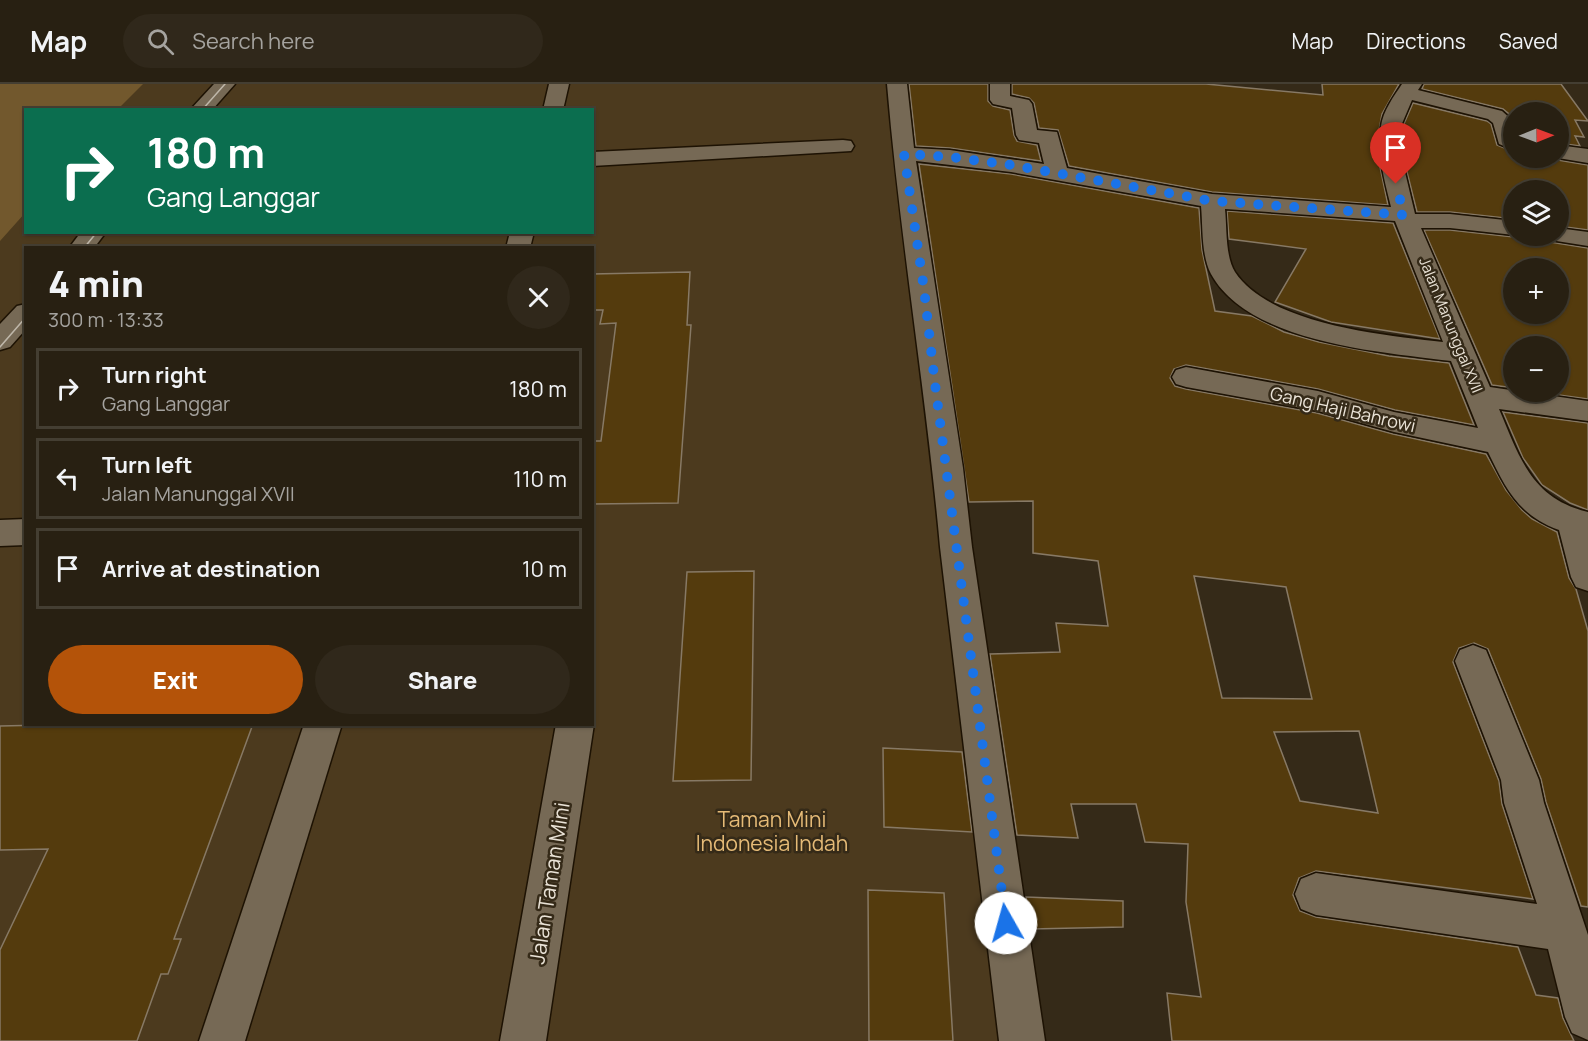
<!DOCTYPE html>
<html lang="en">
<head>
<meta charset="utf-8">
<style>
  body { margin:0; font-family:Manrope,sans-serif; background:#30281b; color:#f1f3f6; height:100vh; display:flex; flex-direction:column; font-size:22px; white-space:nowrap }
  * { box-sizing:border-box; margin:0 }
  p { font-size:20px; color:#a5a39f }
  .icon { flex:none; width:33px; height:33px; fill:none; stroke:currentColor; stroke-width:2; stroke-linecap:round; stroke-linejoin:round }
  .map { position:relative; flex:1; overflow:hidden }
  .details { position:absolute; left:24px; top:162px; width:570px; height:480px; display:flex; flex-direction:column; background:#282012; border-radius:0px; box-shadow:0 2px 4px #0004,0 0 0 2px #443e32 }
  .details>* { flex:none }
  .hud { position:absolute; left:24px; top:24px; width:570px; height:126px; border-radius:0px; box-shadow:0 2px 4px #0004,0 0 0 2px #443e32; background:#0b6e4f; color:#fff; overflow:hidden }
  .needle { width:39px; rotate:89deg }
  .fabs { position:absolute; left:1503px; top:18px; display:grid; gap:12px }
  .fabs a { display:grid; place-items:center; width:66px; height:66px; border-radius:50%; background:#282012; box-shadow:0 2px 4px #0004,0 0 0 2px #443e32; font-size:30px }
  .pin { position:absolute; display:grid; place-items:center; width:51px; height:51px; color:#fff; margin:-62px -26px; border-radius:50% 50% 50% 0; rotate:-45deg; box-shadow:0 0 6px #0007 }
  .pin .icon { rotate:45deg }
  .me { position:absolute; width:66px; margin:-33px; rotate:353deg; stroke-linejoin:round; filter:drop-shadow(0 0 4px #0008) }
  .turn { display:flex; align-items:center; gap:21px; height:126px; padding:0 24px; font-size:27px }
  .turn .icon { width:78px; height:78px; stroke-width:2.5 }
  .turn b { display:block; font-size:42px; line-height:51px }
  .round { display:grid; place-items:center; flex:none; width:63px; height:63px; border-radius:32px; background:#30281b }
  .headline { display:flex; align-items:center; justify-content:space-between; height:102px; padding:0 24px }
  h1 { font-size:36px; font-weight:800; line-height:45px }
  .primary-button { display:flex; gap:12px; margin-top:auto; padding:12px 24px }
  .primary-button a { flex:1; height:69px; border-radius:36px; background:#b45309; color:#fff; font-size:24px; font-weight:800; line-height:69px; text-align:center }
  .primary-button a+a { background:#30281b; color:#f1f3f6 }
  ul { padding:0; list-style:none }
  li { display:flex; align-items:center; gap:18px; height:81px; margin:0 12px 9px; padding:0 12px; border:3px solid #443e32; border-radius:0px }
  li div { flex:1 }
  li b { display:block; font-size:22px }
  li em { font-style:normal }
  header { display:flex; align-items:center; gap:36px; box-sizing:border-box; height:84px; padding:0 30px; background:#282012; border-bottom:2px solid #443e32 }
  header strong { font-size:28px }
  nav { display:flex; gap:33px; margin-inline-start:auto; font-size:21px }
  .search { width:420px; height:54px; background:#30281b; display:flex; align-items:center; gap:15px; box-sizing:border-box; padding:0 21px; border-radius:33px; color:#a5a39f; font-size:22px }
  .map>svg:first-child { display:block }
</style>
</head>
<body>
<header>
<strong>Map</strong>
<div class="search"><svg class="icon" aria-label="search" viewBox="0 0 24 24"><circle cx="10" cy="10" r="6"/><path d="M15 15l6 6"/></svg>Search here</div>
<nav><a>Map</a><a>Directions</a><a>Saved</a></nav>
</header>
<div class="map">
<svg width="1588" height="957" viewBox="0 0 1588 957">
  <rect width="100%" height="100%" fill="#352a18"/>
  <path fill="#4c3a1e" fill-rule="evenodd" d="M0,0H894L1007,957H0ZM26,26H592V148H26ZM26,164H592V640H26Z"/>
  <path fill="#72582d" d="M0,0H143L118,25L26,26L25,129L0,157Z"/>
  <g fill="#543b0d" stroke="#877965" stroke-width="1.5" fill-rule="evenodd">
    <path d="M909,0H988V17L993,22L1010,26L1014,51L1017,57L1037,61L1041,77L950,64L916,62Z"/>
    <path d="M1012,0H1206L1323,11L1322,0H1399L1382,30L1378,52L1380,83L1388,121L1212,108L1069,82L1058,46L1039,44L1034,19L1029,14L1012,10Z"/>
    <path d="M1424,0H1561L1588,37L1575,36L1584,53L1575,52L1580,62L1558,59V28H1514V34L1503,25L1422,5Z"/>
    <path d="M1413,19L1487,37L1491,40L1497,61L1514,68V74H1556L1558,76L1588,81V146L1558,142V106H1514V135L1450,128H1417L1406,84L1403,42Z"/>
    <path d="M919,80L1011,90L1199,124L1202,166L1215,227L1252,232L1284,248L1319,258L1389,272L1449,279L1474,341L1395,326L1318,305L1186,281L1174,285L1170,294L1175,302L1186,305L1317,329L1393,350L1486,370L1506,406L1522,426L1532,435L1557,448L1569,494L1576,505L1588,547V823L1581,822L1546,718L1541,695L1488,565L1474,559L1459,564L1453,578L1499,697L1502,720L1533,815L1316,787L1299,794L1293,811L1300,827L1316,833L1518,863L1536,911L1558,914L1563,934L1574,957H1172L1167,909L1201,913L1186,818L1188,760L1145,758L1136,720H1071L1078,754L1017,751L990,570L1060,568L1056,539L1108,542L1098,477L1033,469V417L969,418ZM1194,492L1286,503L1312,615L1222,614ZM1359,647L1378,729L1300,717L1274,648Z"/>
    <path d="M1227,127L1393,139L1440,255L1331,238L1275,218L1306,165L1229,155Z"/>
    <path d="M1424,146H1450L1514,153L1544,152L1550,158L1588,164V315L1537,308H1558V262H1514V304L1492,301ZM1514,184H1558V230H1514Z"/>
    <path d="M690,188L687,241H691L678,419L592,420V357H601L616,239L600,240L603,226H592V190Z"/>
    <path d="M1503,328L1588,339V426L1570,419L1542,401L1523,374Z"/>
    <path d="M754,487L751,696L673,697L687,488Z"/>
    <path d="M90,640H253L174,855H181L168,890H161L137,957H0V866L48,765L0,766V642Z"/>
    <path d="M883,664L962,668L972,748L884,743Z"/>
    <path d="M868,806L944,809L953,957H869Z"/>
    <path d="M1026,813L1123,817V843L1031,845Z"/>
  </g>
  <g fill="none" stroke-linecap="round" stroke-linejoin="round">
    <defs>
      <g id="minor">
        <path d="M214,0H235L212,26H190Z"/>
        <path d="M549,0H569L563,26H543Z"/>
        <path d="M887,0H907L914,64L950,66L1044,80L1039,59L1019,56L1016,51L1012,24L993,20L990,16V0H1010V12L1029,16L1032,20L1037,46L1057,48L1067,84L1212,110L1391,123C1385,98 1376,68 1381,42C1383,27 1394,12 1402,0H1422L1418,6L1502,27L1513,37L1514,66L1499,60L1493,39L1488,35L1412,16L1401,42L1404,84L1415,130H1450L1514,137V151L1450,144H1421L1490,303L1588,317V337L1499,325C1520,374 1531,414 1588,428V507L1576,503L1571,493L1559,446C1518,431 1506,405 1488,368L1394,348L1318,327L1186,303L1176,300L1172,293L1176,286L1186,283L1318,307L1394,328L1478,344L1451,277C1381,268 1249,259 1211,190C1201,171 1203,143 1201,122L1011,88L916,77L963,384L972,463L1045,957H999L940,463C926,308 900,155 887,0ZM1225,125L1395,137L1443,258C1385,251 1270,241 1235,188C1225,172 1227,143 1225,125Z"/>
        <path d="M843,56L851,57L854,62L851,67L592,82V68Z"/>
        <path d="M1558,61L1588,65V79L1558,74Z"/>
        <path d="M1558,144L1588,148V162L1550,156L1546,152H1558Z"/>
        <path d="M81,148H106L94,164H69Z"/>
        <path d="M510,148H534L530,164H506Z"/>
        <path d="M26,220V245L10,263L0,266V240L17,222Z"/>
        <path d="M26,435V461L0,462V436Z"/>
        <path d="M1473,561L1486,566L1539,696L1544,719L1588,851V956L1572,949L1565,933L1548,865L1316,831L1301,825L1295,810L1301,795L1316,789L1537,820L1504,719L1501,696L1455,577L1460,566Z"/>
        <path d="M592,637L594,640L546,957H500L556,640H592Z"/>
        <path d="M304,640H342L245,957H199Z"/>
      </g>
    </defs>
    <use href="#minor" stroke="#1d1203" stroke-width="3"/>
    <use href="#minor" fill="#766955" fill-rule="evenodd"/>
    <g stroke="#bfb7aa" stroke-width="1.5">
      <path d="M202,26L225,0"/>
      <path d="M84,164L97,148"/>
      <path d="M0,263L26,233"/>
    </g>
  </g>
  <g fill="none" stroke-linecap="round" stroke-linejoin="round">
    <path stroke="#1a73e8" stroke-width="10" stroke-dasharray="0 18" d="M1006,839L935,300L924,205L904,70L950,73L1011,81L1212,117L1404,131L1396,100"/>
  </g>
  <g text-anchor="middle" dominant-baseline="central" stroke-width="5" stroke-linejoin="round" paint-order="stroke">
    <g font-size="15" fill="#eae3d7" stroke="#352a18">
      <text transform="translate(1451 241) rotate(68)">Jalan Manunggal XVII</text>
    </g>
    <g font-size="18" fill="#eae3d7" stroke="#352a18">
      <text transform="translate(1343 325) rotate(13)">Gang Haji Bahrowi</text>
    </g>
    <g font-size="21" fill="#e6bb77" stroke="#352a18">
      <text x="772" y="735">Taman Mini<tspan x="772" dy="24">Indonesia Indah</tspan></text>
    </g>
    <g font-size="21" fill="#eae3d7" stroke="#352a18">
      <text transform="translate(549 799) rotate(-81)">Jalan Taman Mini</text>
    </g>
  </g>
</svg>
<div class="fabs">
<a><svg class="needle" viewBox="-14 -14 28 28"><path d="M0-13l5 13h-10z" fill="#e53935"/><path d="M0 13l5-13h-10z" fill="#a5a39f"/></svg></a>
<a><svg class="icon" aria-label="layers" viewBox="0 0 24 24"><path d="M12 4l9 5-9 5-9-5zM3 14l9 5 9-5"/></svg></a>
<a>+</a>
<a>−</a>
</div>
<div class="pin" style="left:1396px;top:100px;background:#d93025"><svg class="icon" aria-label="arrive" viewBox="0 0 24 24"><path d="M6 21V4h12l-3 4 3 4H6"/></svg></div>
<svg class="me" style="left:1006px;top:839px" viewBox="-20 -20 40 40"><circle r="19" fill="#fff"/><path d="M0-13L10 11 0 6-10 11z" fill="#1a73e8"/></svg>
<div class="hud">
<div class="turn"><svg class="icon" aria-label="right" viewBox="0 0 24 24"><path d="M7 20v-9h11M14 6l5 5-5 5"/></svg><div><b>180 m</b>Gang Langgar</div></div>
</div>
<section class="details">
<div class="headline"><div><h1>4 min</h1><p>300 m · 13:33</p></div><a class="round"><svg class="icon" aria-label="close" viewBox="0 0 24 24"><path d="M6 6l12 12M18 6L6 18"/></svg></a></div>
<ul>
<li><svg class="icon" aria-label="right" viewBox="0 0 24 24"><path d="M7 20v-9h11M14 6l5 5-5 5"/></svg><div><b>Turn right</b><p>Gang Langgar</p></div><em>180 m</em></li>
<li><svg class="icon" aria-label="left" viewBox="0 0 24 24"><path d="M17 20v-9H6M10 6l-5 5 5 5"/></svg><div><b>Turn left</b><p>Jalan Manunggal XVII</p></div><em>110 m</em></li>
<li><svg class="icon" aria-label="arrive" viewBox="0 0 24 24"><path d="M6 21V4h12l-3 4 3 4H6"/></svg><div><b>Arrive at destination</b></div><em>10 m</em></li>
</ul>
<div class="primary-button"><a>Exit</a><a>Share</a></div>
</section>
</div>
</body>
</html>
